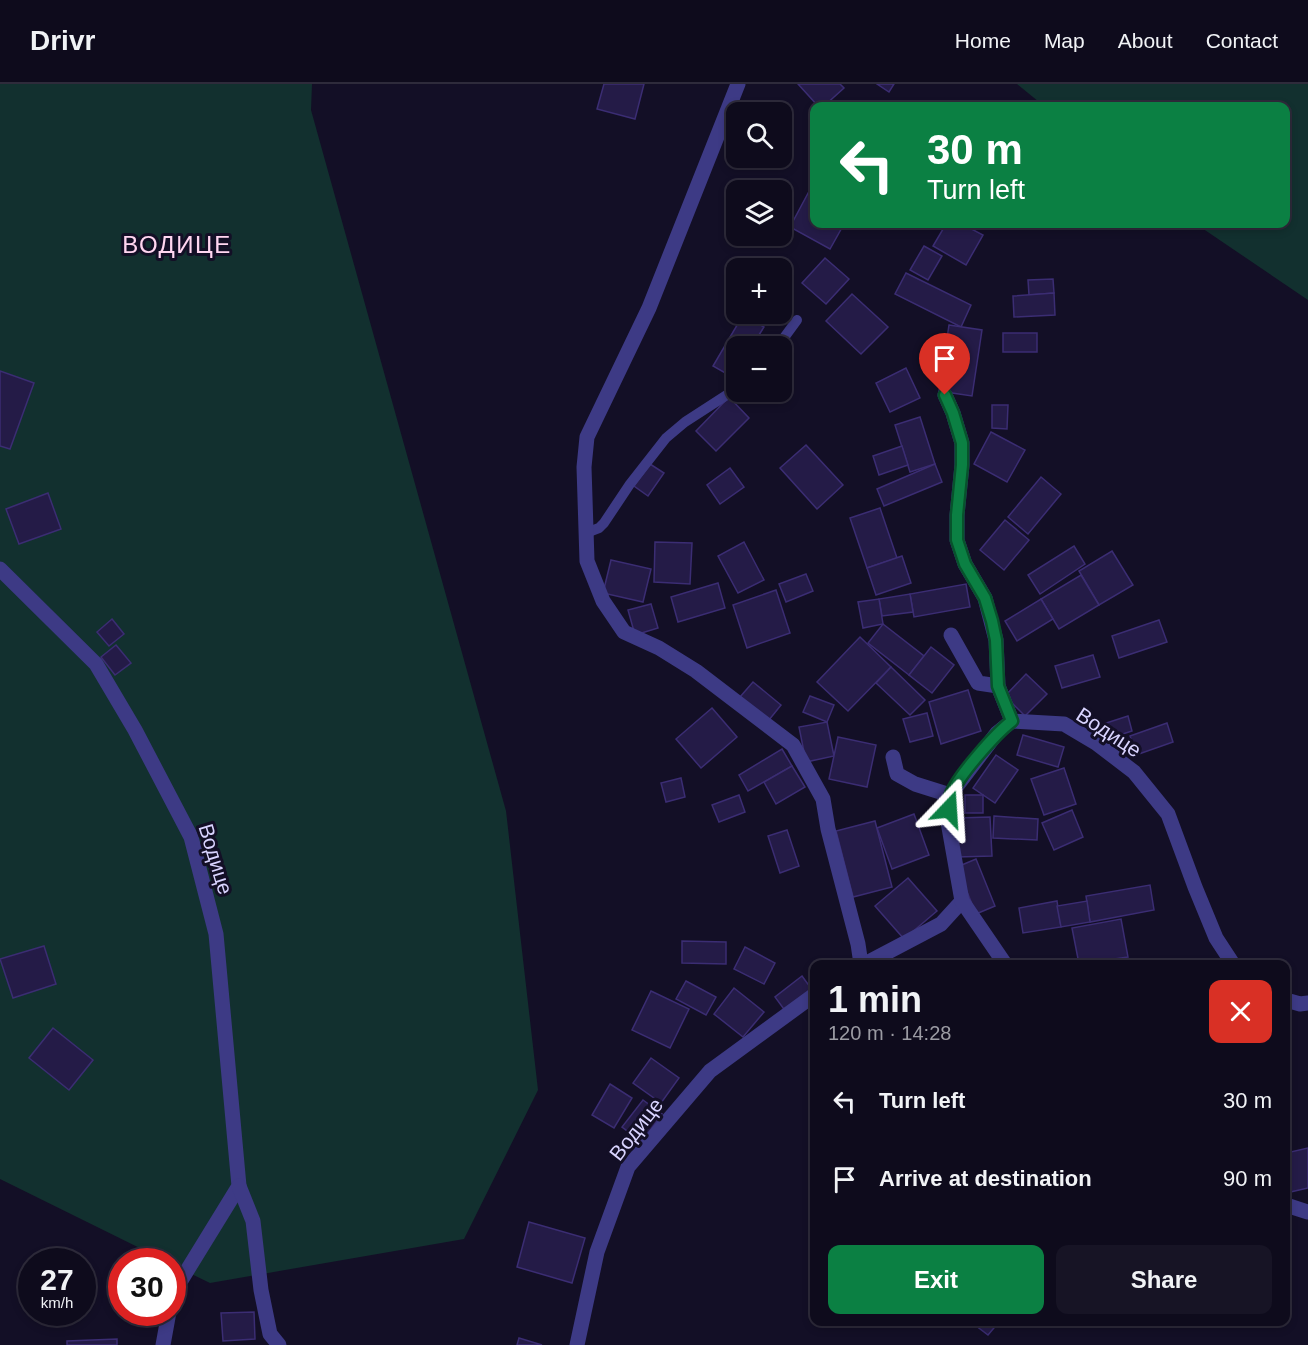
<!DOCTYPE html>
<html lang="en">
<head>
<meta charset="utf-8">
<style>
  body { margin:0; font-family:Helvetica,sans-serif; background:#171425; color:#f1f3f6; height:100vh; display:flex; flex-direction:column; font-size:22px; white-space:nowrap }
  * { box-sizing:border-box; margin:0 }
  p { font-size:20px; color:#9b9ba3 }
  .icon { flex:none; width:33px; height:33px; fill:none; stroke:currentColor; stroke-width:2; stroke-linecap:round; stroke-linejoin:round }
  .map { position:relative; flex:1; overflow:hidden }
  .side { position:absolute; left:810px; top:876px; width:480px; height:366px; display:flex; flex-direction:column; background:#0e0b1c; border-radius:12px; box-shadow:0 3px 9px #0003,0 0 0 2px #2e2b3b }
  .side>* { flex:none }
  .top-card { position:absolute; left:810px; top:18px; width:480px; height:126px; border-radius:12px; box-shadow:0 3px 9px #0003,0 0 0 2px #2e2b3b; background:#0b8043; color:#fff; overflow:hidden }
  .tools { position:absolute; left:726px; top:18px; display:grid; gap:12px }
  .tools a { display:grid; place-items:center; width:66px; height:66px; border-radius:12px; background:#0e0b1c; box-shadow:0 3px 9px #0003,0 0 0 2px #2e2b3b; font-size:30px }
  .speed { position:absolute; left:18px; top:1164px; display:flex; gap:12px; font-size:30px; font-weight:700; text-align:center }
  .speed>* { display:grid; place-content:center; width:78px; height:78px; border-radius:50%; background:#0e0b1c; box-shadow:0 3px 9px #0003,0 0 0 2px #2e2b3b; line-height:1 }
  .speed small { font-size:15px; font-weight:400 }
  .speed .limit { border:9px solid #d22; background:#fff; color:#111 }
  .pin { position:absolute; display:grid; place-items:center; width:51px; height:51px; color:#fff; margin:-62px -26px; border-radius:50% 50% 50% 0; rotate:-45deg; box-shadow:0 0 6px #0007 }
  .pin .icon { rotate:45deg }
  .me { position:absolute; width:66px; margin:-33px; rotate:20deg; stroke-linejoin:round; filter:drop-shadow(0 0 4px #0008) }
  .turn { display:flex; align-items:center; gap:21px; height:126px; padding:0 18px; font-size:27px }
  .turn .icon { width:78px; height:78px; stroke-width:2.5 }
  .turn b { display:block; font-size:42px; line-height:51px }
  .round { display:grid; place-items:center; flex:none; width:63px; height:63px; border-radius:12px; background:#171425 }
  .head { display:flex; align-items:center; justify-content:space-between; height:102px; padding:0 18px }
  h1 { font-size:36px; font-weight:600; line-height:45px }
  .primary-button { display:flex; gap:12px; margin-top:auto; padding:12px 18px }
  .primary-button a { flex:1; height:69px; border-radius:12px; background:#0b8043; color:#fff; font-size:24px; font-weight:600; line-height:69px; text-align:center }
  .primary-button a+a { background:#171425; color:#f1f3f6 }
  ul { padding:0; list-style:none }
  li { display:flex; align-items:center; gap:18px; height:78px; padding:0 18px }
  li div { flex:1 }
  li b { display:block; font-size:22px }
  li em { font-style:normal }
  header { display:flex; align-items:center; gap:36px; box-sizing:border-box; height:84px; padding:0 30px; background:#0e0b1c; border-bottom:2px solid #2e2b3b }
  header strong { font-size:28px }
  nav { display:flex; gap:33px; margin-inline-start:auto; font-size:21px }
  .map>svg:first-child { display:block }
</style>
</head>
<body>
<header>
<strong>Drivr</strong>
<nav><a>Home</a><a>Map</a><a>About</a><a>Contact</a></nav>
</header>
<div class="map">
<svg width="1308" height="1261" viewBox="0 0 1308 1261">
  <rect width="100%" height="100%" fill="#130f26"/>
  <g fill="#12302f">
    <path d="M0,0H312L311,26L506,727L538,1006L464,1155L210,1199L173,1181L172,1178L166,1177L0,1095Z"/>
    <path d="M1017,0H1308V216L1196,140H1286V22H1044Z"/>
  </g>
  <g fill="#241b47" stroke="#3b2d73" stroke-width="1.5">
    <path d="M604,0H644L635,35L597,25Z"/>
    <path d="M798,0H840L844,4L824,22H818Z"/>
    <path d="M877,0H894L889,8Z"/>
    <path d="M814,98V140H844L830,165L790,143Z"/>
    <path d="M946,140H962L983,151L966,181L933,162Z"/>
    <path d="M924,162L942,172L928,196L910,186Z"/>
    <path d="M825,174L849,195L826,220L802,199Z"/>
    <path d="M782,189L788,192L782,203Z"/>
    <path d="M906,189L971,221L961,243L895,210Z"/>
    <path d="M1053,195L1054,209L1029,211L1028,196Z"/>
    <path d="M1054,209L1055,231L1014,233L1013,212Z"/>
    <path d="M852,210L888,243L861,270L826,237Z"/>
    <path d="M749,230H767L763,237Z"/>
    <path d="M743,231L764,243L752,262H736V289L734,294L713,282Z"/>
    <path d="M949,241L982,246L972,312L939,307Z"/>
    <rect x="1003" y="249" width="34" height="19"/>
    <path d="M906,284L920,314L890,328L876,299Z"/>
    <path d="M0,287L34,299L10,365L0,362Z"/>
    <path d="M729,313L749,334L716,367L696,347Z"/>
    <path d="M992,321H1008L1007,345L992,344Z"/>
    <path d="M920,333L935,380L910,388L895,341Z"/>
    <path d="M991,348L1025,366L1007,398L974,380Z"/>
    <path d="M806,361L843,401L817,425L780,384Z"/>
    <path d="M902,362L908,381L879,391L873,372Z"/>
    <path d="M650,380L664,389L648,412L634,402Z"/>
    <path d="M935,380L942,398L884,422L877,405Z"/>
    <path d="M730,384L744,403L720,420L707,401Z"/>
    <path d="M1041,393L1061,410L1028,450L1008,433Z"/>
    <path d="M48,409L61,445L19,460L6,425Z"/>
    <path d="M880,424L897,474L867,484L850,434Z"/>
    <path d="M1005,436L1029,456L1004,486L980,466Z"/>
    <path d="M655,458L692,459L690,500L654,498Z"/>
    <path d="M744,458L764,496L738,509L718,472Z"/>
    <path d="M1074,462L1085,480L1040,510L1028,491Z"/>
    <path d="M1112,467L1133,501L1099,521L1079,487Z"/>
    <path d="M902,472L911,499L876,511L867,484Z"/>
    <path d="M611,476L651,485L643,518L603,509Z"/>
    <path d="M806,490L813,507L786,518L779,500Z"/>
    <path d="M1081,491L1099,521L1059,545L1041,515Z"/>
    <path d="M718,499L725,524L678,538L671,513Z"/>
    <path d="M966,500L970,523L914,533L910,510Z"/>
    <path d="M776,506L790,549L747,564L733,521Z"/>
    <path d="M910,510L913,528L882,532L879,515Z"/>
    <path d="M879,515L883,540L863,544L858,518Z"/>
    <path d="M1041,515L1053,535L1017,557L1005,537Z"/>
    <path d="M651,520L658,544L635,551L628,526Z"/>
    <path d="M112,535L124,550L109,562L97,548Z"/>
    <path d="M1159,536L1167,558L1119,574L1112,552Z"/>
    <path d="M883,540L924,572L909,591L868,559Z"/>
    <path d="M860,553L891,583L848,627L817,598Z"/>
    <path d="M116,561L131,579L115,591L101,573Z"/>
    <path d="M931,563L954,581L932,609L909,591Z"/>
    <path d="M1093,571L1100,593L1062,604L1055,582Z"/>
    <path d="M891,583L925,616L910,631L876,599Z"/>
    <path d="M1026,590L1047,610L1025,632L1005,612Z"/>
    <path d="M753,598L781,621L769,636L740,613Z"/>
    <path d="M968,606L981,647L941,660L929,618Z"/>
    <path d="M810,612L834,621L827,638L803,628Z"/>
    <path d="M712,624L737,653L701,684L676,655Z"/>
    <path d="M927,629L933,652L910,658L903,635Z"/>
    <path d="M1128,632L1132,647L1101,657L1097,642Z"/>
    <path d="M827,638L834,672L806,678L799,643Z"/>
    <path d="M1167,639L1173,658L1136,671L1130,652Z"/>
    <path d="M1023,651L1064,663L1058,683L1017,671Z"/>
    <path d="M838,653L876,661L867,703L829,695Z"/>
    <path d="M782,665L792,682L748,707L739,691Z"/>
    <path d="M996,671L1018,686L995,719L973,704Z"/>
    <path d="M792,682L805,703L776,720L764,698Z"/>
    <path d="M1064,684L1076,720L1044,731L1031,695Z"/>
    <path d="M681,694L685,713L666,718L661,699Z"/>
    <path d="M739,711L745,728L719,738L712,721Z"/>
    <rect x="965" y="711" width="18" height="18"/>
    <path d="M1072,726L1083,753L1054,766L1042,739Z"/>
    <path d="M914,730L929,771L892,785L877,744Z"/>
    <path d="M994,732L1038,735L1037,756L993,754Z"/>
    <path d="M990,733L992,772L957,773L956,734Z"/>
    <path d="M875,737L892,803L853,813L836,747Z"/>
    <path d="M787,746L799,782L780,789L768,752Z"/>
    <path d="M976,775L995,822L976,830L957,783Z"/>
    <path d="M908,794L937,827L904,855L875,822Z"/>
    <path d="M1150,801L1154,826L1090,838L1086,812Z"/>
    <path d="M1057,817L1061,843L1023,849L1019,824Z"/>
    <path d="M1087,817L1090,838L1061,843L1057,822Z"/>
    <path d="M1121,835L1128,873L1079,880L1072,844Z"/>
    <path d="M682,857L726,858V880L682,879Z"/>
    <path d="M44,862L56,900L13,914L0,875Z"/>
    <path d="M745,863L775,879L764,900L734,885Z"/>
    <path d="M802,892L813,907L786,928L775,913Z"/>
    <path d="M686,897L716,913L706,931L676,915Z"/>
    <path d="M734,904L764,928L743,953L714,930Z"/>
    <path d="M651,907L689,925L670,964L632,946Z"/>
    <path d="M53,944L93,976L69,1006L29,974Z"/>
    <path d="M651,974L679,994L661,1019L633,999Z"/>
    <path d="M610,1000L632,1014L614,1044L592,1031Z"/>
    <path d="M643,1016L662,1030L642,1058L622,1043Z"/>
    <path d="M1308,1064V1104L1286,1109V1069Z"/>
    <path d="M529,1138L585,1154L572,1199L517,1183Z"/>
    <path d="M254,1228L255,1255L223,1257L221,1229Z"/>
    <path d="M971,1238H999L988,1251Z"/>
    <path d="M519,1254L542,1261H517Z"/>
    <path d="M117,1255V1261H67V1257Z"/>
  </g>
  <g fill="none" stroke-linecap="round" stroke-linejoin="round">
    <g stroke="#3d3a85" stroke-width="10">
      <path d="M778,262L797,236"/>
      <path d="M586,449L599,444L604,439L630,400L666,354L685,338L736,305"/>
    </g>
    <g stroke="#3d3a85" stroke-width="15">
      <path d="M738,0L649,224L587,353L584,383L587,477L603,517L624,548L659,564L696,587L793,661L823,715L828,745L858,860L861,880"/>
      <path d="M945,311L953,329L962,359V381L957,431V456L965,480L985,514L996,556L998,602L1012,637"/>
      <path d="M0,485L96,580L135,646L191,753L216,850L239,1102L172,1211"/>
      <path d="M951,551L978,599L998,602"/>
      <path d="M893,673L897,690L915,700L950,711"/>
      <path d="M865,880L941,840L962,817"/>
      <path d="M1005,880L962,817L948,738L950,711L997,649L1012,637L1064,640L1096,659L1134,688L1168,730L1195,803L1216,854L1233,880"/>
      <path d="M1286,916L1300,920L1308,919"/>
      <path d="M239,1102L253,1137L261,1206L270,1250L279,1261"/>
      <path d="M1286,1121L1308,1128"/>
      <path d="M163,1261L169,1228"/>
      <path d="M577,1261L597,1168L628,1083L710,987L814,911"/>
    </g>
  </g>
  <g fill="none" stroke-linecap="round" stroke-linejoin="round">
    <defs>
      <path id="route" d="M945,311L953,329L962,359V381L957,431V456L965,480L985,514L992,537L996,556L998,602L1012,637C995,650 959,691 951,710C949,714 949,720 949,725"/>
    </defs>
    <use href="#route" stroke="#07532c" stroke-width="15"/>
    <use href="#route" stroke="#0b8043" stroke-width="10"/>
  </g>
  <g text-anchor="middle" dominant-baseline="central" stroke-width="6" stroke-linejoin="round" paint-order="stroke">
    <g font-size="21" fill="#d9d4ff" stroke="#130f26">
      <text transform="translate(1109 648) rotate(33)">Водице</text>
      <text transform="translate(216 775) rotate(73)">Водице</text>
      <text transform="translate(636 1045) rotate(-52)">Водице</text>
    </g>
    <g font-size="24" letter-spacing="1.5" fill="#ffd6f0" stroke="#130f26">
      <text x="177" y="160">ВОДИЦЕ</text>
    </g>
  </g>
</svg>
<div class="tools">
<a><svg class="icon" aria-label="search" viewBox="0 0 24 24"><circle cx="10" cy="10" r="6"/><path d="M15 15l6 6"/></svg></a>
<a><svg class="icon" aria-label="layers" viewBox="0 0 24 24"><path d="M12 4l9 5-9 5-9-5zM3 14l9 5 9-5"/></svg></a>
<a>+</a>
<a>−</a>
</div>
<div class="speed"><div>27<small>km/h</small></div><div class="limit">30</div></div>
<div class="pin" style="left:945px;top:311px;background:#d93025"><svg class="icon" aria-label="arrive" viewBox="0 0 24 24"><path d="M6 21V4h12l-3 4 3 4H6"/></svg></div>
<svg class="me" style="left:949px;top:725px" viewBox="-20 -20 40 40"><path d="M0-17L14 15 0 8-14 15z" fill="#0b8043" stroke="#fff" stroke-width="4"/></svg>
<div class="top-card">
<div class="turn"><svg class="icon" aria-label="left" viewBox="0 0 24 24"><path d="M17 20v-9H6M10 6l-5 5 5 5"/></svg><div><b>30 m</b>Turn left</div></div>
</div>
<section class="side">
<div class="head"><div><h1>1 min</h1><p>120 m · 14:28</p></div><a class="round" style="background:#d93025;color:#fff"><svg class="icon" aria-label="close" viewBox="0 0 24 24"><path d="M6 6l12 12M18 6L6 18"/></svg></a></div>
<ul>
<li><svg class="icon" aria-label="left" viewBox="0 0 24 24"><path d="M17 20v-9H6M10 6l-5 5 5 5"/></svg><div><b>Turn left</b></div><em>30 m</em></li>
<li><svg class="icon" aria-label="arrive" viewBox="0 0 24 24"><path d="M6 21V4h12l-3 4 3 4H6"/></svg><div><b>Arrive at destination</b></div><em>90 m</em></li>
</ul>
<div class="primary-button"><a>Exit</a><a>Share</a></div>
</section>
</div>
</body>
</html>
